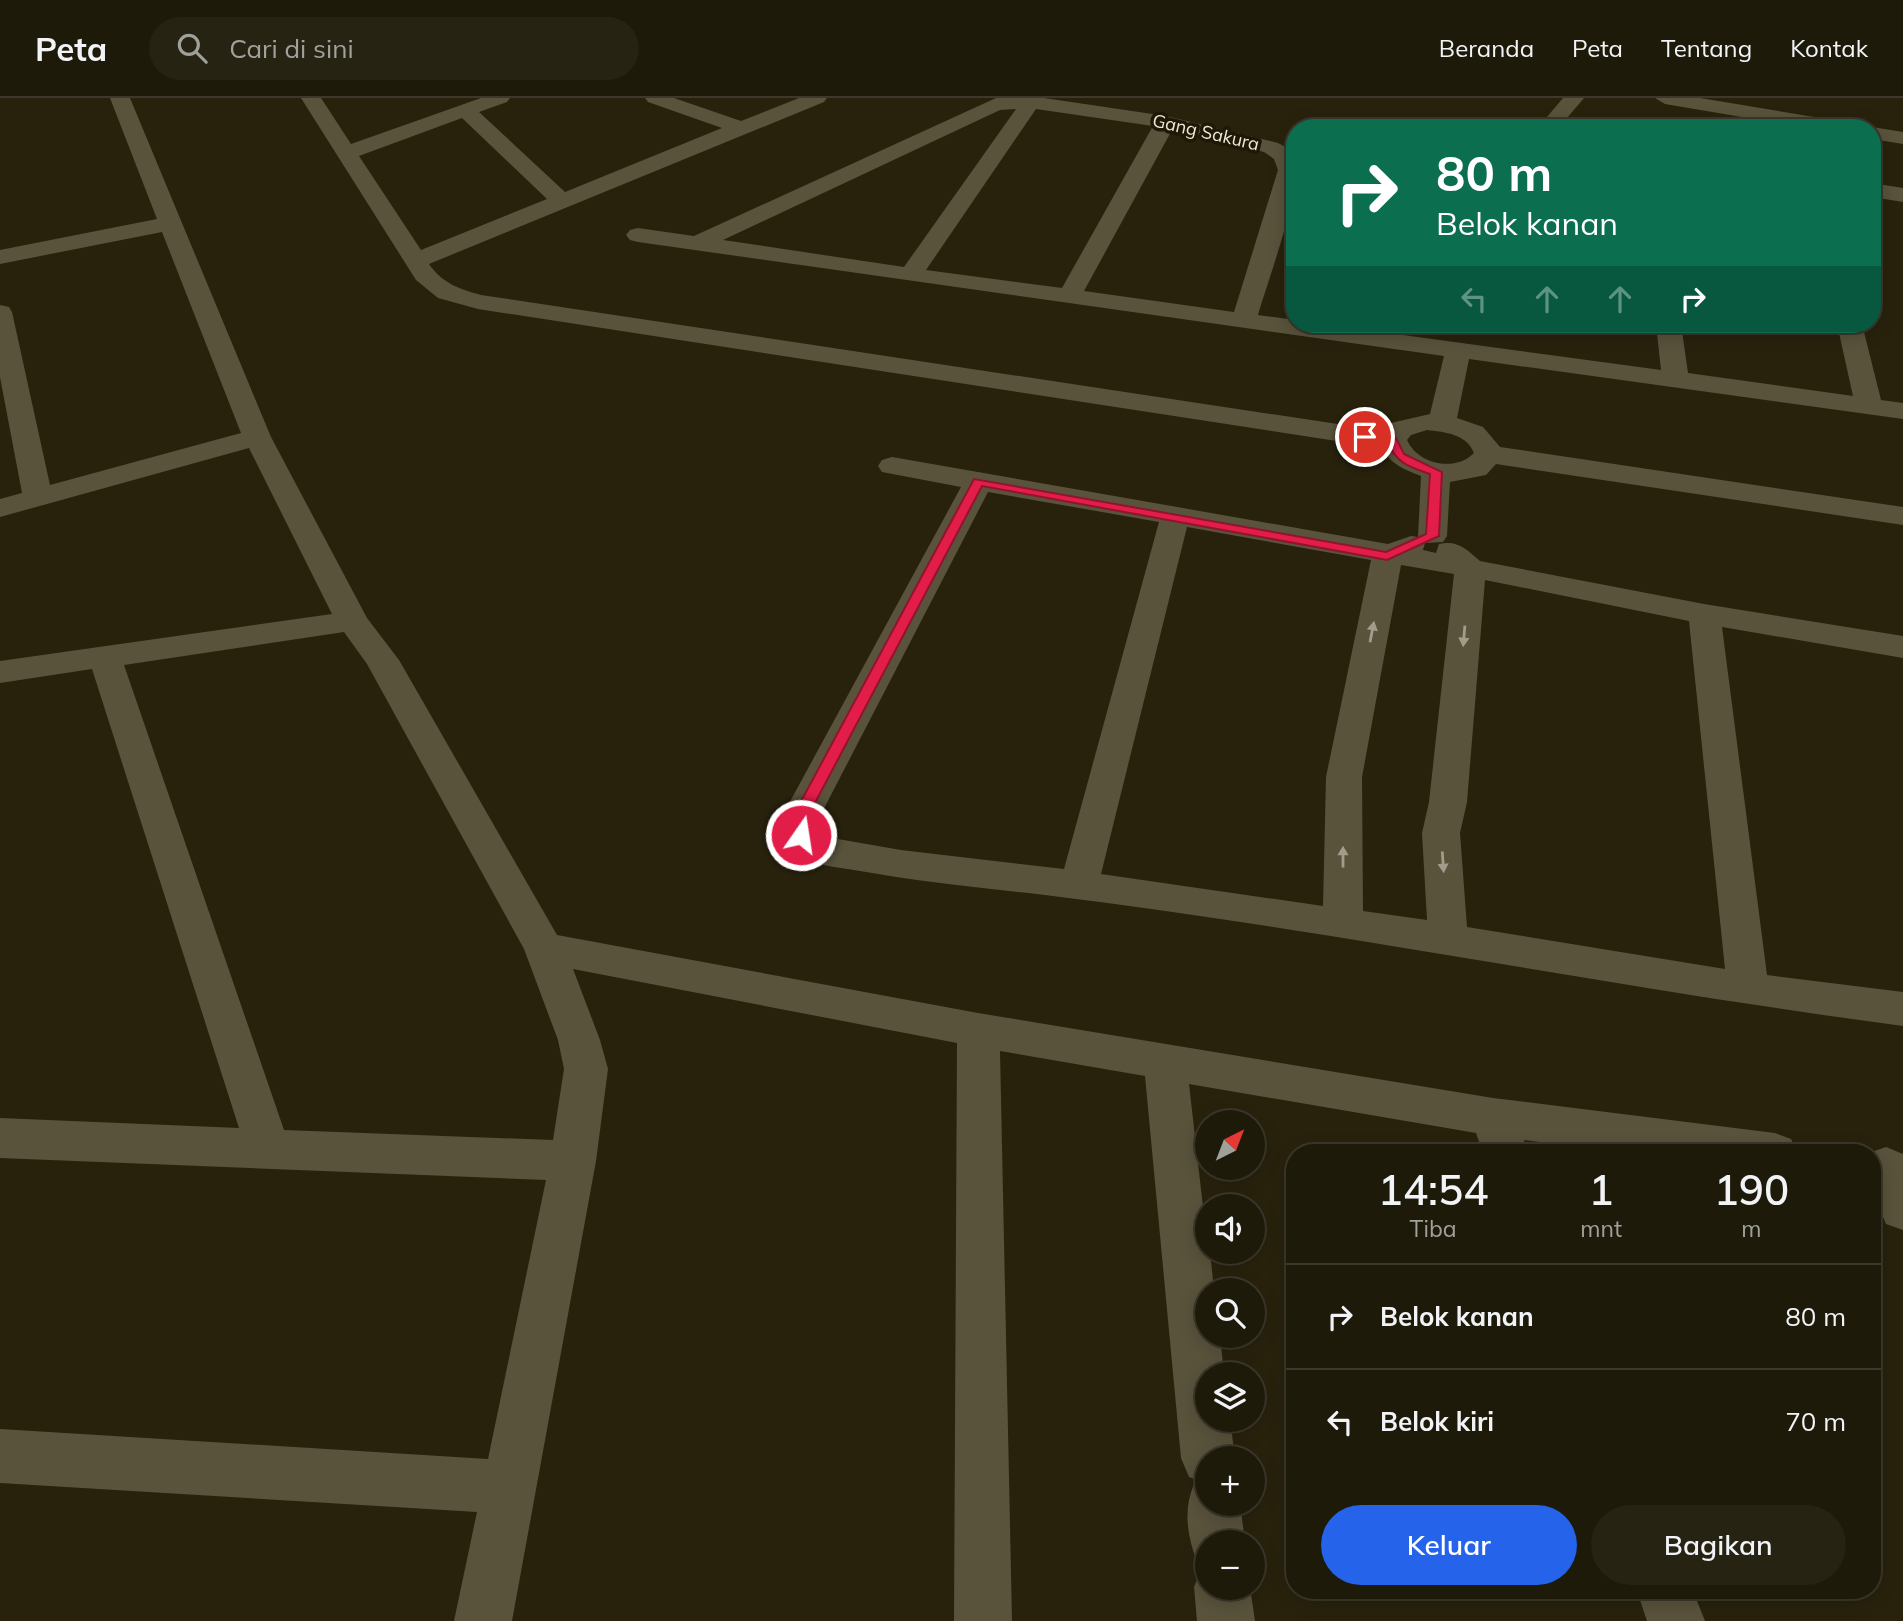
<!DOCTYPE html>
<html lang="id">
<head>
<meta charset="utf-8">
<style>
  body { margin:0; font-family:Mulish,sans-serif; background:#262313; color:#f1f3f6; height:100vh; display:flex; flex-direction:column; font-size:26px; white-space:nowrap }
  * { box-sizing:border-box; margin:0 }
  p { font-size:23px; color:#a1a19c }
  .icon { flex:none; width:38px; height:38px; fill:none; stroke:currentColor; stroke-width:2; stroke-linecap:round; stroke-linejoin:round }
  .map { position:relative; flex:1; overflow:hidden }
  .sheet { position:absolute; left:1286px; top:1046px; width:595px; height:455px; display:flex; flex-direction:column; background:#1e1a0a; border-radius:28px; box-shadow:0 4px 18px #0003,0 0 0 2px #3c382b }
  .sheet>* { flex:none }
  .banner { position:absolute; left:1286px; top:21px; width:595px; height:214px; border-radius:28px; box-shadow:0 4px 18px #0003,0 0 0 2px #3c382b; background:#0b6e4f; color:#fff; overflow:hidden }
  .needle { width:46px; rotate:42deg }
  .fabs { position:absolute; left:1195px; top:1012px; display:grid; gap:14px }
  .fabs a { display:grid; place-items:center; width:70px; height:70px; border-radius:50%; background:#1e1a0a; box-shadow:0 4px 18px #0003,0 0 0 2px #3c382b; font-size:35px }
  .pin { position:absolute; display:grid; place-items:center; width:60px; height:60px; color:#fff; margin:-30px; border:4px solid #fff; border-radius:50%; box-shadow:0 2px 7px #0007 }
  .me { position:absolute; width:77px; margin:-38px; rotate:13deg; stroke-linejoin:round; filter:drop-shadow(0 0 5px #0008) }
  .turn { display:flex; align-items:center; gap:24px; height:147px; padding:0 35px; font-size:32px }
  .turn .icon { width:91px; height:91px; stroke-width:2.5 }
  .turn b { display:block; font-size:49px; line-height:60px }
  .lanes { display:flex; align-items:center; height:66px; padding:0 35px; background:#0003; justify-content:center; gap:35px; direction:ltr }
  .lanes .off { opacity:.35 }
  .eta { display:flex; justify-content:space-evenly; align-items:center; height:119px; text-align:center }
  .eta b { font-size:42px; font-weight:600; line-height:49px }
  .primary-button { display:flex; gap:14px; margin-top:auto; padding:14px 35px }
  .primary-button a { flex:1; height:80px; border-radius:42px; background:#2563eb; color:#fff; font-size:28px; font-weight:600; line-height:80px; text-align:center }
  .primary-button a+a { background:#262313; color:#f1f3f6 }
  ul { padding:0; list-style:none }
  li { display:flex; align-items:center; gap:21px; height:105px; padding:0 35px; border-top:2px solid #3c382b }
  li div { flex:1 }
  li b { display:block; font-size:26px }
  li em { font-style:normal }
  header { display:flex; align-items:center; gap:42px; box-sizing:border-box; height:98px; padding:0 35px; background:#1e1a0a; border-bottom:2px solid #3c382b }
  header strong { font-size:33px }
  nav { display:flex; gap:38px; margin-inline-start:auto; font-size:24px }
  .search { width:490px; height:63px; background:#262313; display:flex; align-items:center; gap:18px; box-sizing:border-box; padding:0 24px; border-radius:38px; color:#a1a19c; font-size:26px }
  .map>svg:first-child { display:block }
</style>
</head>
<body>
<header>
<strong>Peta</strong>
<div class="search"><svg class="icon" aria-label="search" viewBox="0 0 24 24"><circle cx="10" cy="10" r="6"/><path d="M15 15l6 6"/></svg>Cari di sini</div>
<nav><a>Beranda</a><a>Peta</a><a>Tentang</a><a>Kontak</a></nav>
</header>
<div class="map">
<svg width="1903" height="1523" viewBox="0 0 1903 1523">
  <rect width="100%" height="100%" fill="#28220d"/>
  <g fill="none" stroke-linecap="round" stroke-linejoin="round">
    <g fill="#59533c" fill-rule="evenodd">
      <path d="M110,0H130L271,339L367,520L399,562L557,837L978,915L1493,1000L1775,1035L1791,1041L1798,1055H1624L1524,1042L1529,1055H1483L1476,1035L1189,986L1208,1153H1210L1214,1192H1208V1237H1220L1224,1276H1208V1321H1230L1235,1360H1208V1405H1240L1245,1444H1208V1489H1250L1255,1523H1197L1194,1489L1202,1469L1206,1467L1197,1464C1187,1437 1183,1412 1194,1386L1200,1383L1189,1379L1181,1360L1145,978L1000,953L1012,1523H954L957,945L573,871L600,942L608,971L596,1063L512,1523H454L477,1414L0,1385V1331L488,1361L546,1082L0,1060V1020L239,1030L92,571L0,585V563L332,516L249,350L0,419V401L22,395L0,279V207L9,209L12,214L50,387L241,335L162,134L0,166V152L157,121ZM344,534L367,566L524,851L558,942L564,971L553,1042L284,1032L124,567Z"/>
      <path d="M301,0H321L351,46L481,0H510L507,4L479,14L565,94L722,30L648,4L645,0H674L741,23L799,0H827L824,4L429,166C442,185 459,191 481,197L1384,333L1391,325L1430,316L1444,258L638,144L630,142L626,137L630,132L638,130L694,138L996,0H1044L1166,18L1278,45C1284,48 1293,52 1295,59C1304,86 1267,185 1258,217L1295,222V226H1322L1661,272L1656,226H1681L1688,275L1853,298L1837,226H1862L1881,302L1903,305V321L1469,261L1457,320L1483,329L1500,349L1903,409V427L1496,366L1486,377L1450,384L1447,438L1443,444L1425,445L1423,452L1436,455L1439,446C1458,442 1466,451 1480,463L1704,506L1903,538V560L1722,529L1767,877L1903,894V928C1616,890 1332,832 1045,797C983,790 921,784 860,773C844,770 824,769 809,762C791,753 783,741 780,722L961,389L882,374L878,368L882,362L892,359L1388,446L1411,438L1418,439L1421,378C1405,372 1390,366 1382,350L478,211L438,200L416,182ZM1016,11L904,169L723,142L1000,12ZM1036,11L1153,28L1062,190L926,172ZM462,20L547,101L421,152L359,58ZM1172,32L1264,54L1274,61L1278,72L1234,214L1084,193ZM1427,332C1445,334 1467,336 1474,355C1456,374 1418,367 1407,342L1411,337ZM988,394L1159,424L1064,771L901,752L832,740L819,731L818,722ZM1187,429L1371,462L1326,679L1323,808L1101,776ZM1401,467L1454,476L1429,704L1422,735L1427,822L1363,813L1362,679ZM1485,482L1689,523L1725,871L1467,829L1460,735L1467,704Z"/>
      <path d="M1563,0H1584L1567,20V30H1547V19Z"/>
      <path d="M1655,0H1700L1844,24L1854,30H1806L1665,6Z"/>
      <path d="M1872,29L1903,34V46L1872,41V30H1868Z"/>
      <path d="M1872,85L1903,90V104L1872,99Z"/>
      <path d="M1886,1049L1903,1056V1132L1886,1126L1872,1093V1055H1869Z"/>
      <path d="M1637,1493H1693L1705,1523H1647Z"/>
    </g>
  </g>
  <defs><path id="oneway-solid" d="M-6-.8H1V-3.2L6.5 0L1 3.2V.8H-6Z" transform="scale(1.75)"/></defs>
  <g fill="#a29d8b">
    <use href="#oneway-solid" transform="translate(1372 534) rotate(-79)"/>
    <use href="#oneway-solid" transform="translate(1464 538) rotate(95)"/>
    <use href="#oneway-solid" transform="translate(1343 759) rotate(-90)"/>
    <use href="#oneway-solid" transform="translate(1443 764) rotate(86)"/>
  </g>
  <path fill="#e11d48" stroke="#92132f" stroke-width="2" d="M1365,335L1396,340L1404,356L1442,374L1439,438L1387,462L982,388L806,722L809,737L801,743L795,741L791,722L974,381L1386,454L1426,436L1430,376C1410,369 1397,366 1388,345L1361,341V336Z"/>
  <g text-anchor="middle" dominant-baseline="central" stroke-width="7" stroke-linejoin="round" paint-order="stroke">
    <g font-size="18" fill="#ebe7da" stroke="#1e1804">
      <text transform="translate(1206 34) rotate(13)">Gang Sakura</text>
    </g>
  </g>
</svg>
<div class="fabs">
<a><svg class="needle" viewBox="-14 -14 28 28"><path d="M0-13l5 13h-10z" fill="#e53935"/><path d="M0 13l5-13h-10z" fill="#a1a19c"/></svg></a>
<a><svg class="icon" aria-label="sound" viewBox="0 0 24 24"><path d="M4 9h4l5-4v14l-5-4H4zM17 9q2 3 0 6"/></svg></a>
<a><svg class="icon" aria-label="search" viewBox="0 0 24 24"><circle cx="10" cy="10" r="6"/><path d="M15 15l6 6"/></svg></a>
<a><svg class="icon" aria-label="layers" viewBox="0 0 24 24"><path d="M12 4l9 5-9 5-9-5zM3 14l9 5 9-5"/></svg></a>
<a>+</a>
<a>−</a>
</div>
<div class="pin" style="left:1365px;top:339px;background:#d93025"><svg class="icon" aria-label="arrive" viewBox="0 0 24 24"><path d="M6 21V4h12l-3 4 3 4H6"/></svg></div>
<svg class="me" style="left:801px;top:737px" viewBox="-20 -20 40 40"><circle r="17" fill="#e11d48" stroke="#fff" stroke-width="3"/><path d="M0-11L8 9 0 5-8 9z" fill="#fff"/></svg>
<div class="banner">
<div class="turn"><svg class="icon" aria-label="right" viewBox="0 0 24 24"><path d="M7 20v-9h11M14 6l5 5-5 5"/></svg><div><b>80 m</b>Belok kanan</div></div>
<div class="lanes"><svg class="icon off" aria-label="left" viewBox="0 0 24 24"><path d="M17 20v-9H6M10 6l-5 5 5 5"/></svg><svg class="icon off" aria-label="ahead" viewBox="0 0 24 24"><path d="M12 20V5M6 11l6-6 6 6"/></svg><svg class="icon off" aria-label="ahead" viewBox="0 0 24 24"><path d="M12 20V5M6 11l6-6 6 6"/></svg><svg class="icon" aria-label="right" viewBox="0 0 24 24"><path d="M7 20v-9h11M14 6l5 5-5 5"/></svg></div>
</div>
<section class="sheet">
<div class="eta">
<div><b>14:54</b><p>Tiba</p></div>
<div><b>1</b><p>mnt</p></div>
<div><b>190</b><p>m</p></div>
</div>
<ul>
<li><svg class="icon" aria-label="right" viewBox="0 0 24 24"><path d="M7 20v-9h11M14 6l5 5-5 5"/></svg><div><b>Belok kanan</b></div><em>80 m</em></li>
<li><svg class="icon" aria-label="left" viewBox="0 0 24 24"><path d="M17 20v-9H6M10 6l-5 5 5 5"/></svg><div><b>Belok kiri</b></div><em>70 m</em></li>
</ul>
<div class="primary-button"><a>Keluar</a><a>Bagikan</a></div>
</section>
</div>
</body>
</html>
